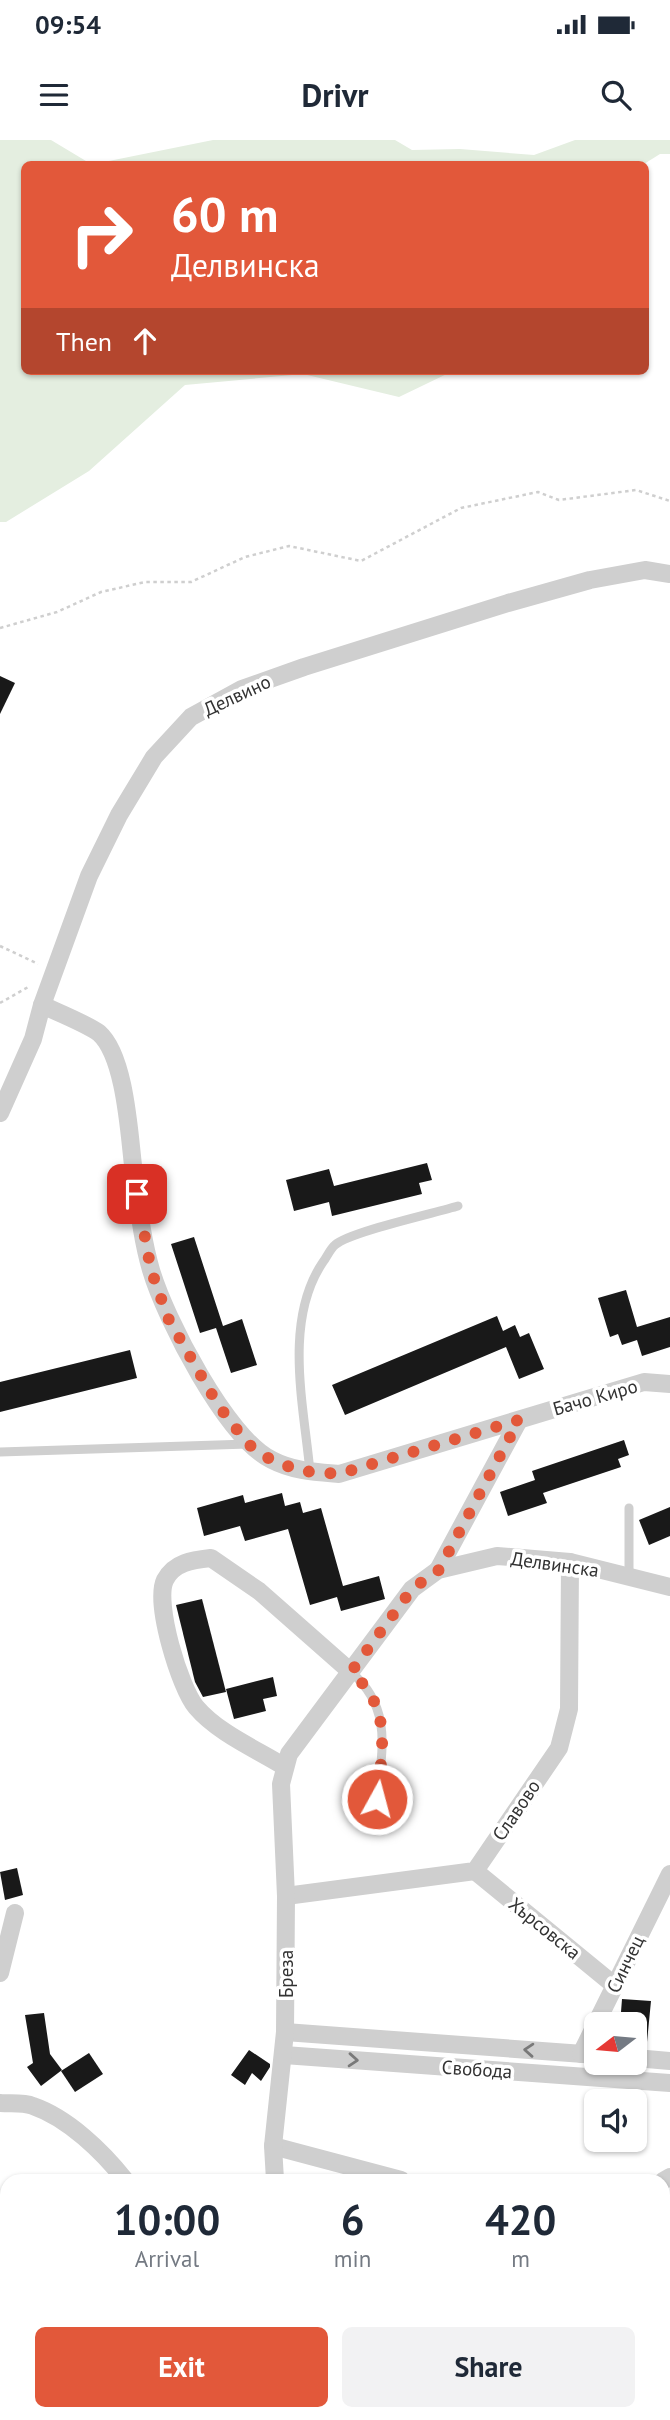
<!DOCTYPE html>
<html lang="en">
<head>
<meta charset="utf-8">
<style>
  body { margin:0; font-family:"PT Sans",sans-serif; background:#f2f2f3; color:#1f2937; height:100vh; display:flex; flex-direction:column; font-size:26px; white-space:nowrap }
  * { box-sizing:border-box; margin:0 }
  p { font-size:23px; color:#747a83 }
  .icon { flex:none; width:38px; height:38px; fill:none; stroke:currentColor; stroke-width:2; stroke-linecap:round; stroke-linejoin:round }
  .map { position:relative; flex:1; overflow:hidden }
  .panel { position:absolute; left:0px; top:2034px; width:670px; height:247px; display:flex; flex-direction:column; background:#fff; border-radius:21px 21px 0 0; box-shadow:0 2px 5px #0004 }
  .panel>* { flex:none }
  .top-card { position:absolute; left:21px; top:21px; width:628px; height:214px; border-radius:10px; box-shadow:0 2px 5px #0004; background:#e2583a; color:#fff; overflow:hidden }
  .needle { width:46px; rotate:254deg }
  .tools { position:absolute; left:584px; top:1872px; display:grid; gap:14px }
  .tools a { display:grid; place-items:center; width:63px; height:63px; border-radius:10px; background:#fff; box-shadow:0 2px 5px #0004; font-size:35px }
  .pin { position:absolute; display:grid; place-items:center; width:60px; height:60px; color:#fff; margin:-30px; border-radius:14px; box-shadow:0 4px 10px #0006 }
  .me { position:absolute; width:77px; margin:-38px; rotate:7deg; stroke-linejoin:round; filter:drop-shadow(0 0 5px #0008) }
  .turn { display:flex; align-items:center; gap:24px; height:147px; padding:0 35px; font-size:32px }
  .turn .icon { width:91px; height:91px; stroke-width:2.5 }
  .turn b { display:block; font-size:49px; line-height:60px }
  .then { display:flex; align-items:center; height:66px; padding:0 35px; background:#0003; gap:14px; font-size:26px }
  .eta { display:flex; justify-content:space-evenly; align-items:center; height:119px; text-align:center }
  .eta b { font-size:42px; font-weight:800; line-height:49px }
  .button { display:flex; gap:14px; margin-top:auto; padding:14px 35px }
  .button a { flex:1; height:80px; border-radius:10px; background:#e2583a; color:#fff; font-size:28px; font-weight:800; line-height:80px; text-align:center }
  .button a+a { background:#f2f2f3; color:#1f2937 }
  .status { display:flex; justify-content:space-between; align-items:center; height:49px; padding:0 35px; background:#fff; direction:ltr }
  .status svg { height:19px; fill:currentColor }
  header { display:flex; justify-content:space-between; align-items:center; height:91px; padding:0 35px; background:#fff; font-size:32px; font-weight:800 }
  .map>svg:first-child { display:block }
</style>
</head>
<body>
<div class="status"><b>09:54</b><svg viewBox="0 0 49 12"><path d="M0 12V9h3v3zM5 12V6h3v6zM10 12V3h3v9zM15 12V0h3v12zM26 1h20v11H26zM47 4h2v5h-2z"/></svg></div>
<header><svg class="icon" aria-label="menu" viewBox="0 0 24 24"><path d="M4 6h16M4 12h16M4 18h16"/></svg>Drivr<svg class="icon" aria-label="search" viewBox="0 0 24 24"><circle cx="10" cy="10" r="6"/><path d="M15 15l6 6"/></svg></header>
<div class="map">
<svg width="670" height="2280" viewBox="0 0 670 2280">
  <rect width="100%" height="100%" fill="#fff"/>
  <g fill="#e4eee0">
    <path d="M0,0H51L91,24H24V231H453L399,257L303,234L185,245L89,331L6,382H0Z"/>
    <path d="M213,0H395L412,10L460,9L534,15L575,0H670V14H660L644,24H94Z"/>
  </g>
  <g fill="#191919">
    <path d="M0,536L15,543L0,574Z"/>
    <path d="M427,1023L432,1040L419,1043L422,1054L332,1076L329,1062L294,1071L286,1040L329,1029L334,1046Z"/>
    <path d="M194,1097L223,1186L242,1179L257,1225L231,1233L216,1188L200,1193L171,1104Z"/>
    <path d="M626,1150L637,1187L670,1177V1207L642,1216L637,1200L622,1205L618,1194L610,1197L598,1158Z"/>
    <path d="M497,1176L503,1191L515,1185L520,1197L529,1193L544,1229L519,1239L506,1207L345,1275L332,1245Z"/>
    <path d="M130,1210L137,1238L0,1272V1242Z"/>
    <path d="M624,1300L629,1315L618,1319L621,1327L543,1353L547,1363L508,1376L500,1352L535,1340L532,1331Z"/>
    <path d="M282,1353L285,1366L300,1362L303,1373L321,1368L343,1446L379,1436L385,1459L341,1471L337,1457L310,1465L288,1389L245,1401L240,1386L204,1396L197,1368L243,1355L245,1363Z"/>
    <path d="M670,1367V1396L649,1405L639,1380Z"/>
    <path d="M202,1459L226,1552L203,1557L195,1542L176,1465Z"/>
    <path d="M273,1537L277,1556L263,1559L266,1571L234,1579L226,1549Z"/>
    <path d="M17,1728L23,1755L5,1760L0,1732Z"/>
    <path d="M622,1859L651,1861L647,1902L635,1901V1885H620Z"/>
    <path d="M44,1873L50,1914L62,1930L41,1946L27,1927L33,1923L25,1875Z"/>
    <path d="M249,1910L270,1924V1927L261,1941L252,1933L245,1945L231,1935Z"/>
    <path d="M89,1913L103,1934L75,1952L61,1931Z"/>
  </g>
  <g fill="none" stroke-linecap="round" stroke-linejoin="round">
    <g stroke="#cfcfcf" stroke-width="2.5" stroke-dasharray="3.5 3.5" stroke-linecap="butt">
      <path d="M0,488L57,472L101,452L145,442H191L245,417L289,406L361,421L461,368L538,352L559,360L636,350L670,361"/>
      <path d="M0,806L38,824"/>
      <path d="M0,863L30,846"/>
    </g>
    <g stroke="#cfcfcf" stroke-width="9">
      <path d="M0,1312L248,1304"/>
      <path d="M310,1332C304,1266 283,1181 323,1122C327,1117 330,1109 335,1105C349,1092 435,1073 458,1066"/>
      <path d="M629,1368V1437"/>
      <path d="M351,1532C393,1568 382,1610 377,1659"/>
    </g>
    <g stroke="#cfcfcf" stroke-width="18">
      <path d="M42,865C57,872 87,884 99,893C125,916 129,992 133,1025C138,1060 141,1096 151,1130C165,1178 227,1299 272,1320C293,1331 315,1332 339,1334L644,1242L670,1244"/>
      <path d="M0,973L33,899L42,865L89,736L119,675L154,617L191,577L242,549L304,527L508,463L590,440L645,430L670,434"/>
      <path d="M438,1430L519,1280"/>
      <path d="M285,1627C256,1609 218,1593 196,1567C180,1548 154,1463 165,1440C174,1422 193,1420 211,1418L259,1451L351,1532"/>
      <path d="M475,1731L614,1845"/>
      <path d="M286,1756L475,1731L559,1608L569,1569L570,1422"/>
      <path d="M0,1833L15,1773"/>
      <path d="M285,1892L597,1915"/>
      <path d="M581,1914L670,1734"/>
      <path d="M284,1915L670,1943"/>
      <path d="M635,1918L670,1921"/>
      <path d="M0,1963C10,1964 23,1962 33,1966C68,1978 103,2012 125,2040"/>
      <path d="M273,2006L401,2040"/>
      <path d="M275,2040L273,2006L285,1892L286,1756L281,1644L289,1614L412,1449L438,1430L497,1416L570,1422L670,1447"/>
      <path d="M663,2041L670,2037"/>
      <path d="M663,2221L670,2220"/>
      <path d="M401,2273L405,2280"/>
      <path d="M99,2280H105"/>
      <path d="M261,2280L270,2273"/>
    </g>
  </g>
  <defs><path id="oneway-chevron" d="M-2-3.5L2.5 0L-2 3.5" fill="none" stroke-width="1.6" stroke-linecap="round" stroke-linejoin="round" transform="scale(1.75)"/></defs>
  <g stroke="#797979">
    <use href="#oneway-chevron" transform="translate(529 1910) rotate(-176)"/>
    <use href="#oneway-chevron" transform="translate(353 1920) rotate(4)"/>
  </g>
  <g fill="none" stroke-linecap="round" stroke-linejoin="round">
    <path stroke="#e2583a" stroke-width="12" stroke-dasharray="0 21.6" d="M137,1054L151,1130L168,1178L218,1265L248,1304L271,1320L301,1331L339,1334L519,1280L439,1430L412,1449L351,1532C393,1568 382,1610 377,1659"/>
  </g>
  <g text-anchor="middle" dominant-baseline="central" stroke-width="7" stroke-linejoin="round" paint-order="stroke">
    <g font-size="19" fill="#323232" stroke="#fff">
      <text transform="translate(237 555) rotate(-25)">Делвино</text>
      <text transform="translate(595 1257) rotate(-16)">Бачо Киро</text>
      <text transform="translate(555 1424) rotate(8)">Делвинска</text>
      <text transform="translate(516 1670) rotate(-56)">Славово</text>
      <text transform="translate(545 1788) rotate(39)">Хърсовска</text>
      <text transform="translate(625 1824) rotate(-64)">Синчец</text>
      <text transform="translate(286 1834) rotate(-90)">Бреза</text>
      <text transform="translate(477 1929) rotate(4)">Свобода</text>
    </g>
  </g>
</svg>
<div class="tools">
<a><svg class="needle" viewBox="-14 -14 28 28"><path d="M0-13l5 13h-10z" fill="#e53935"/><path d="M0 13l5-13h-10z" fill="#747a83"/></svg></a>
<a><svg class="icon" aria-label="sound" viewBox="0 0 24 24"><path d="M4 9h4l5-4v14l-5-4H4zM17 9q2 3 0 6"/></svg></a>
</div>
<div class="pin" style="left:137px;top:1054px;background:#d93025"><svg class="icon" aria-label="arrive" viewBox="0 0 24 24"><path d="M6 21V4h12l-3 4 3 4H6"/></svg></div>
<svg class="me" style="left:377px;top:1659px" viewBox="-20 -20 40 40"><circle r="17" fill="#e2583a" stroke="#fff" stroke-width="3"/><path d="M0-11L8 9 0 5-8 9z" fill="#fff"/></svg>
<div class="top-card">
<div class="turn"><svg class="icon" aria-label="right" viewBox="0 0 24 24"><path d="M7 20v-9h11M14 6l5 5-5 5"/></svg><div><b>60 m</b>Делвинска</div></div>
<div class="then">Then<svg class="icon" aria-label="ahead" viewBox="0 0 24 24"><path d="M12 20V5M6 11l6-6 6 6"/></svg></div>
</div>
<section class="panel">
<div class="eta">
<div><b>10:00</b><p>Arrival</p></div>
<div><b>6</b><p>min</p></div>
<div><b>420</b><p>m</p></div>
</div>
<div class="button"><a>Exit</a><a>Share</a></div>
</section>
</div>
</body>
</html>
